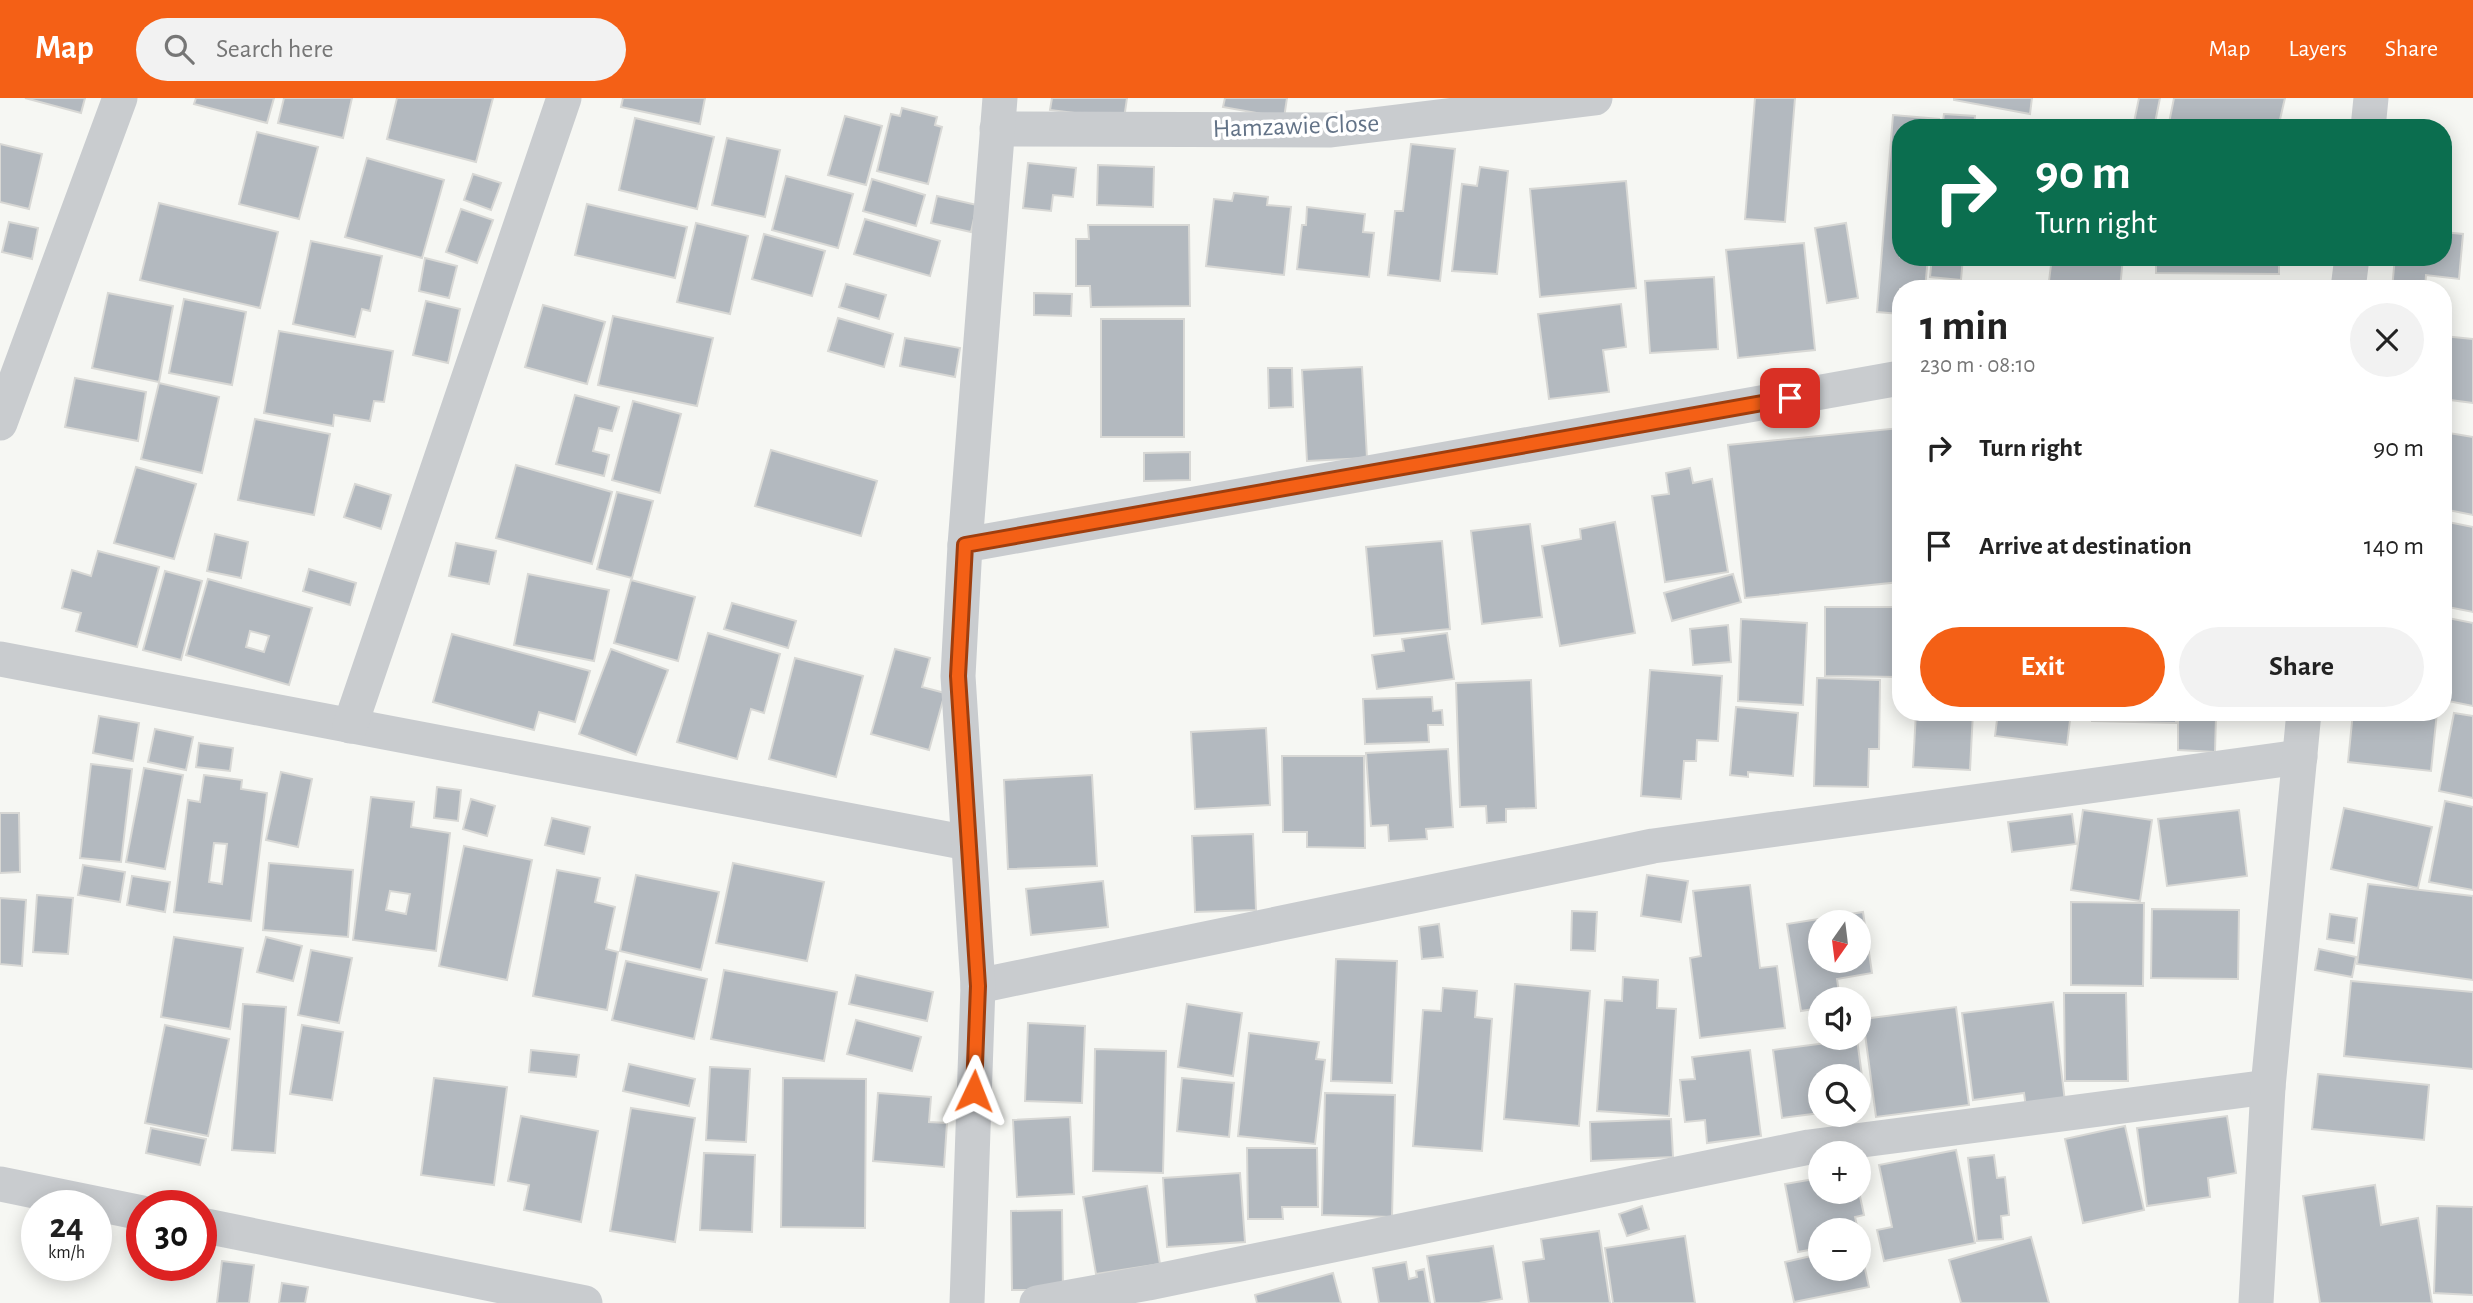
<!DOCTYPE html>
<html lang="en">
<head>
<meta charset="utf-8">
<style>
  body { margin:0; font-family:"Alegreya Sans",sans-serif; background:#f2f2f2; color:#222; height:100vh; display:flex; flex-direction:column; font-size:26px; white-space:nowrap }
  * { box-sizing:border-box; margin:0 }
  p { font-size:23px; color:#767676 }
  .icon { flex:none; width:38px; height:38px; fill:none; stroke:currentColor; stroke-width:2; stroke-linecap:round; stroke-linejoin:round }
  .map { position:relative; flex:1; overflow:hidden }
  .panel { position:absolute; left:1892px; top:182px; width:560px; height:441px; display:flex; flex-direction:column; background:#fff; border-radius:28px; box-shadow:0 4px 18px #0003 }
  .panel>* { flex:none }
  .top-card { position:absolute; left:1892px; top:21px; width:560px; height:147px; border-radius:28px; box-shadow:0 4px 18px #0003; background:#0b6e4f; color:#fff; overflow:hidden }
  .needle { width:46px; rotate:194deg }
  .controls { position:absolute; left:1808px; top:812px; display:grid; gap:14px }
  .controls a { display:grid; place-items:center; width:63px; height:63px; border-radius:50%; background:#fff; box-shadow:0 4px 18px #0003; font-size:35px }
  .speed { position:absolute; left:21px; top:1092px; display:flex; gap:14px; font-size:35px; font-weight:700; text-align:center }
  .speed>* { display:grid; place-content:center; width:91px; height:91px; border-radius:50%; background:#fff; box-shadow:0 4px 18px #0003; line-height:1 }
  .speed small { font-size:18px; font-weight:400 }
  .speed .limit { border:10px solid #d22; background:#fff; color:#111 }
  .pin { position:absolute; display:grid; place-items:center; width:60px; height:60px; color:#fff; margin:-30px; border-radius:14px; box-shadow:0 4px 10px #0006 }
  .me { position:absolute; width:77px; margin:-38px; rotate:2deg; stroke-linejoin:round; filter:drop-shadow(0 0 5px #0008) }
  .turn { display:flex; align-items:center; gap:24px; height:147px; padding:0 28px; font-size:32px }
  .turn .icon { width:91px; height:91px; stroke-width:2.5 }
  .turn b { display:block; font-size:49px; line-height:60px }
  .round { display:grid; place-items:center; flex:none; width:74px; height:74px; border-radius:37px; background:#f2f2f2 }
  .overview { display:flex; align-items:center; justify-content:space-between; height:119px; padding:0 28px }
  h1 { font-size:42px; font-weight:700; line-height:52px }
  .primary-button { display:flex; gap:14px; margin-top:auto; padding:14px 28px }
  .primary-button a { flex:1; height:80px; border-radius:42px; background:#f46016; color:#fff; font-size:28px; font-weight:700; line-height:80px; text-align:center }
  .primary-button a+a { background:#f2f2f2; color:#222 }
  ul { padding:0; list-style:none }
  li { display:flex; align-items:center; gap:21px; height:98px; padding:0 28px }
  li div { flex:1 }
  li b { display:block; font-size:26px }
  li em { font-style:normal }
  header { display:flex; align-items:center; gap:42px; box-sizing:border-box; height:98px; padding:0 35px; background:#f46016; color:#fff }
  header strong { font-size:33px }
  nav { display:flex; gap:38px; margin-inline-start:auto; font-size:24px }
  .search { width:490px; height:63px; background:#f2f2f2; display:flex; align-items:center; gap:18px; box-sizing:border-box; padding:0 24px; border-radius:38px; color:#767676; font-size:26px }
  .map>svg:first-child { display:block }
</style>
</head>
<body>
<header>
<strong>Map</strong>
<div class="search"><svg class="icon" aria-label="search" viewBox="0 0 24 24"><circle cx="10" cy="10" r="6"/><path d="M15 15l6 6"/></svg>Search here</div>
<nav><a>Map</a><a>Layers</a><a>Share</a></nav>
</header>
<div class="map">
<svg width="2473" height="1205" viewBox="0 0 2473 1205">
  <rect width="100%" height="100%" fill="#f6f7f3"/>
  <g fill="#b3b9bf" stroke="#d8d8d5" stroke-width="2" fill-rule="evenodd">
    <path d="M25,0H85L81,15Z"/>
    <path d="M196,0H274L267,25L194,6Z"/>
    <path d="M284,0H352L343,40L278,25Z"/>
    <path d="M397,0H493L476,64L387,41Z"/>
    <path d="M623,0H705L700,26L621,9Z"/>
    <path d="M1052,0H1127L1124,21L1050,12Z"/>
    <path d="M1225,0H1287L1284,20L1223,9Z"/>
    <path d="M1755,0H1795L1785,124L1745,121Z"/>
    <path d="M1954,0H2032L2030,16L1954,2Z"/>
    <path d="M2139,0H2160L2154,30L2133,29Z"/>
    <path d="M2174,0H2285L2278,30L2251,24L2250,30H2168Z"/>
    <path d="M902,10L937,19L935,27L942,29L928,86L877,73L891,16L900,18Z"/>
    <path d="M1944,16L1975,18L1974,30H1942Z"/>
    <path d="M1893,17L1939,21V30H1900V159H1928L1925,191H1900V216L1877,214Z"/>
    <path d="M845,18L882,28L866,87L828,77Z"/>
    <path d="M635,20L714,39L697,111L619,92Z"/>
    <path d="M257,34L318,49L299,121L239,106Z"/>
    <path d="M727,40L780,52L765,119L712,107Z"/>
    <path d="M0,46L42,56L29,111L0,104Z"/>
    <path d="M1411,46L1455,51L1440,183L1388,177L1395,113H1403Z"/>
    <path d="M367,60L444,82L422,160L345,139Z"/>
    <path d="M1028,65L1076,70L1073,99L1053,97L1051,113L1023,110Z"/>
    <path d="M1098,67L1154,69L1153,109L1097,107Z"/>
    <path d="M1480,69L1508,73L1497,176L1452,173L1462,86L1477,88Z"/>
    <path d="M473,76L501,85L491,112L464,102Z"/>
    <path d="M786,78L853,96L838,150L772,132Z"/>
    <path d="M872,81L925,97L916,128L863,113Z"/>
    <path d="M1626,83L1636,190L1540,199L1530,91Z"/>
    <path d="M1234,95L1268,99L1267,107L1291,109L1284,177L1206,168L1214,101L1232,103Z"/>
    <path d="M937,98L977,107L971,134L931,125Z"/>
    <path d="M159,105L278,134L260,210L140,182Z"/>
    <path d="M587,106L687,129L675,180L575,157Z"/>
    <path d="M1307,109L1365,116L1363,134L1374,135L1369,179L1297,171L1302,127H1306Z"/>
    <path d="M461,111L493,122L477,165L446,154Z"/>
    <path d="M865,121L940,143L930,178L854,156Z"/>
    <path d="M9,124L38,130L32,161L2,154Z"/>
    <path d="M696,125L748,138L730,216L677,204Z"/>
    <path d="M1846,125L1858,200L1827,205L1815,130Z"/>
    <path d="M1088,127H1189L1190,208L1091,209L1090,188H1076V141H1089Z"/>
    <path d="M2443,134L2463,136L2459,181L2426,177L2425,191H2392L2395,159H2443Z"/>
    <path d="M764,136L825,153L812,198L752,181Z"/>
    <path d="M311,143L382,158L370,213L362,211L355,239L293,226Z"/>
    <path d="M1804,145L1815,252L1738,260L1726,152Z"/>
    <path d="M1932,159H1963L1961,182L1930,179Z"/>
    <path d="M2052,159H2123L2120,191H2048Z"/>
    <path d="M2156,159H2279V176L2156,175Z"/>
    <path d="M425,160L457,168L449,200L419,193Z"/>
    <path d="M1714,179L1718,251L1650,255L1645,183Z"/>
    <path d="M2136,185L2188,187V191H2136Z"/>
    <path d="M846,186L886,197L879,221L839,209Z"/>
    <path d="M108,195L173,208L159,284L92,270Z"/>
    <path d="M1034,195L1072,196L1071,218L1034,217Z"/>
    <path d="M184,201L246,214L232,287L169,275Z"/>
    <path d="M426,203L460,211L448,265L413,257Z"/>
    <path d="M1621,206L1626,249L1603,252L1609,294L1549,301L1538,216Z"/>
    <path d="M543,207L605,224L587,286L525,269Z"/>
    <path d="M613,218L713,240L697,308L598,287Z"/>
    <path d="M838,220L893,236L884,269L828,253Z"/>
    <rect x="1101" y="221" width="83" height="118"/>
    <path d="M279,233L393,253L384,304L374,303L370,323L334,317L333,328L264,315Z"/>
    <path d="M2443,238L2473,241V305L2443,301Z"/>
    <path d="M905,240L960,250L955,279L900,268Z"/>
    <path d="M1362,269L1367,360L1307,363L1302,272Z"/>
    <path d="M1268,270H1292L1293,309L1269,310Z"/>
    <path d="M75,280L146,294L138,343L65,329Z"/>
    <path d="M159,285L219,299L202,375L141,361Z"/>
    <path d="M575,297L619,309L612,333L599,330L593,353L609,357L604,378L556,366Z"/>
    <path d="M633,303L681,316L660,395L612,382Z"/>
    <path d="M255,321L330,336L314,417L238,402Z"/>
    <path d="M1900,330V484L1745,500L1728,347Z"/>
    <path d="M2443,334L2473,339V417L2443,411Z"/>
    <path d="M771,352L877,383L861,438L755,408Z"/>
    <path d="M1190,354V382L1144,383V355Z"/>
    <path d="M516,367L612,394L592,466L496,440Z"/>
    <path d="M136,369L196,386L174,461L114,445Z"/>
    <path d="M1690,370L1693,385L1712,381L1728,474L1665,484L1652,398L1669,396L1666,375Z"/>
    <path d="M355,386L391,397L381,431L344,419Z"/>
    <path d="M617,394L653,403L632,480L597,471Z"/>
    <path d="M2443,423L2473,429V514L2443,508Z"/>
    <path d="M1615,424L1635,535L1560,548L1542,448L1581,441L1580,431Z"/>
    <path d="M1530,426L1542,519L1482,526L1471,433Z"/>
    <path d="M215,436L248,444L241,480L207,473Z"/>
    <path d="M1442,443L1450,531L1374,538L1366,449Z"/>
    <path d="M456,445L496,453L489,486L449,478Z"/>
    <path d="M98,453L159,469L137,549L76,533L81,515L62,510L72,472L91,478Z"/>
    <path d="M309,471L356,485L350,507L303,493Z"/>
    <path d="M165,473L202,483L181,562L143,552Z"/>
    <path d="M528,476L609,492L594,563L514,547Z"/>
    <path d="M1733,476L1741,504L1672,523L1664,495Z"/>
    <path d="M208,481L312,510L289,587L186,557ZM250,533L269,538L264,554L246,549Z"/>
    <path d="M631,482L695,499L678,563L614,545Z"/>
    <path d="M732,505L796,523L788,550L724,531Z"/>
    <path d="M1825,509H1900V579L1825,578Z"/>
    <path d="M2443,519L2473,525V608L2443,602Z"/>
    <path d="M1741,521L1807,525L1803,607L1738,603Z"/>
    <path d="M1728,527L1731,564L1693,567L1690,531Z"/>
    <path d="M708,535L780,556L764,615L751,611L737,661L677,644Z"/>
    <path d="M1447,535L1454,581L1377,591L1372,557L1404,553L1402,541Z"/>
    <path d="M452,536L590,573L575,624L539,614L534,632L433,604Z"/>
    <path d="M611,551L668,572L636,657L579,636Z"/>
    <path d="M895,551L930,560L922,589L945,595L929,652L871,636Z"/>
    <path d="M795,560L863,578L836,679L769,661Z"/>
    <path d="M1650,572L1722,578L1718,643L1697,642L1696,663H1684L1681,701L1641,698Z"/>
    <path d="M1817,580L1880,582L1879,651H1869L1868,689L1814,688Z"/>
    <path d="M1531,582L1536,710L1506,711V724L1487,725L1486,708L1460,709L1456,585Z"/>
    <path d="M1432,599L1433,613L1442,612L1443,627H1428L1429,644L1365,646L1363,601Z"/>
    <path d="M1736,609L1798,615L1793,678L1748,674V679L1730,677Z"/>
    <path d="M1916,614H1973L1970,672L1913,669Z"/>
    <path d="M1998,614H2071L2067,647L1995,638Z"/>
    <path d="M2092,614H2176V625L2092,623Z"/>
    <path d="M2353,614H2437L2431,673L2348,664Z"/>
    <path d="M2454,615L2473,618V700L2439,693Z"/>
    <path d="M2178,617L2216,618L2215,654L2178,652Z"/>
    <path d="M99,618L139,625L133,663L93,655Z"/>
    <path d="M1266,630L1270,707L1195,711L1191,634Z"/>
    <path d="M155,631L193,639L186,672L148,664Z"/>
    <path d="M199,645L233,650L230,673L196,669Z"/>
    <path d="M1448,651L1453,729L1426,731L1427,741L1389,743L1388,727L1371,728L1366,655Z"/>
    <path d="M1282,658H1364L1365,750L1307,749V734H1283Z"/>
    <path d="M91,666L132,671L121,764L80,760Z"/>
    <path d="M144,670L183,677L165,771L126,764Z"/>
    <path d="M281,674L312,681L298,749L266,742Z"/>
    <path d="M204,677L242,682L241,691L267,695L251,823L174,814L188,702L200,704ZM214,745L227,746L222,786L209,784Z"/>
    <path d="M1092,677L1097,768L1008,771L1004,682Z"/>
    <path d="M437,689L461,692L458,723L434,720Z"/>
    <path d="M371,699L414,704L411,729L450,735L436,853L353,842ZM390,793L410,796L406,816L386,812Z"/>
    <path d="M471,701L495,708L487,738L463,731Z"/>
    <path d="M2445,703L2473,709V792L2429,784Z"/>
    <path d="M2344,710L2432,729L2418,790L2331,771Z"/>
    <path d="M2083,712L2152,722L2140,803L2071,792Z"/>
    <path d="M2239,712L2247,778L2167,788L2158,721Z"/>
    <path d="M0,715H19L20,774L0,775Z"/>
    <path d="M2072,716L2076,746L2012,754L2008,724Z"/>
    <path d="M552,720L590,729L584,756L545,747Z"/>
    <path d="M1253,736L1256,812L1195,814L1192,738Z"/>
    <path d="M464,748L532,762L507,882L439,868Z"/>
    <path d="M269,765L353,772L348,839L263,832Z"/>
    <path d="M733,765L824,784L807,863L716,845Z"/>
    <path d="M83,767L125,774L120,804L78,797Z"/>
    <path d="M557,772L600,780L595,804L615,809L606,851L618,854L607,912L533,898Z"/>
    <path d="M636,777L719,794L701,872L620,853Z"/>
    <path d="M1647,777L1688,783L1681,824L1641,818Z"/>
    <path d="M132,778L170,784L165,814L127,807Z"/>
    <path d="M1103,783L1108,829L1031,837L1026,791Z"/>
    <path d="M2368,786L2473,798V882L2357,866Z"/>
    <path d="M1750,787L1760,870L1777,868L1785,930L1700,940L1690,860L1701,858L1693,793Z"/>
    <path d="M37,797L73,800L68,856L33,854Z"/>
    <path d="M0,800L26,802L22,868L0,866Z"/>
    <path d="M2071,804L2144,805L2143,888L2071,887Z"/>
    <path d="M2152,811L2239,812L2238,881L2151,880Z"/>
    <path d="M1572,813L1597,814L1595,853L1571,852Z"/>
    <path d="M1863,814L1872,875L1837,881L1840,901H1820V910L1801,913L1787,826ZM1820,824H1858V863H1820Z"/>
    <path d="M2330,816L2357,820L2354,845L2327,841Z"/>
    <path d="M1439,826L1443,859L1422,861L1419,829Z"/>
    <path d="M174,839L243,850L230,931L161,919Z"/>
    <path d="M266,839L302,848L293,883L257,874Z"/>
    <path d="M2319,851L2356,859L2352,879L2315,872Z"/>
    <path d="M311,852L352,860L339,925L298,917Z"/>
    <path d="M1336,861L1397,863L1392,985L1331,983Z"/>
    <path d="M626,863L707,881L694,941L612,922Z"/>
    <path d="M724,872L837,894L824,963L711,941Z"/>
    <path d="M856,877L933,894L927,923L849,906Z"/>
    <path d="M1623,879L1658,882L1657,910L1676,911L1669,1018L1597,1013L1605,902L1622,903Z"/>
    <path d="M2351,883L2473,894V971L2344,958Z"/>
    <path d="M1515,886L1590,893L1579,1028L1504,1021Z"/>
    <path d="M1443,890L1477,893L1475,919L1492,921L1482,1053L1413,1048L1423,912L1441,913Z"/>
    <path d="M2064,895H2126L2128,983H2065Z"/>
    <path d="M2053,904L2065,1004L2026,1009L2024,995L1973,1002L1962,915Z"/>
    <path d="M243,906L286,909L275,1055L232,1052Z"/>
    <path d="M1187,906L1242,915L1233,978L1178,969Z"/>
    <path d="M1956,909L1969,1007L1876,1019L1863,921Z"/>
    <path d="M856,922L921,939L912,973L847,956Z"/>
    <path d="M1028,925L1085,928L1082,1005L1025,1003Z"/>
    <path d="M165,927L229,941L208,1038L145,1025Z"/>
    <path d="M302,927L343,934L332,1002L290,996Z"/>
    <path d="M1249,935L1319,944L1316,961L1325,962L1315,1046L1238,1038Z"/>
    <path d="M1857,941L1866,1008L1858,1009V978H1820V1015L1782,1020L1773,952Z"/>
    <path d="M1095,951L1166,953L1163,1075L1093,1073Z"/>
    <path d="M531,952L579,957L576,979L529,974Z"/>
    <path d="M1750,952L1761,1038L1707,1045L1705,1022L1685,1024L1680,982L1695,981L1692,959Z"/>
    <path d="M629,966L695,981L689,1008L623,993Z"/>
    <path d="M710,969L750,971L746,1044L706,1042Z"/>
    <path d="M2318,976L2429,987L2424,1042L2312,1031Z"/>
    <path d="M434,980L507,989L494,1087L421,1077Z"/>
    <path d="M783,980L866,981L865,1130L781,1129Z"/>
    <path d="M1182,980L1234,985L1229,1039L1177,1033Z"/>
    <path d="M878,995L931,999L929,1024L947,1025L944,1069L873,1063Z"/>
    <path d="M1325,995L1395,997L1392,1119L1322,1117Z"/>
    <path d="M631,1010L695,1020L675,1144L610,1133Z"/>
    <path d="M521,1018L598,1033L581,1124L524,1112L529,1087L508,1083Z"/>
    <path d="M2227,1018L2236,1075L2208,1080L2210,1099L2147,1108L2137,1030Z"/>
    <path d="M1070,1019L1074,1096L1017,1099L1013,1022Z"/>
    <path d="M1671,1021L1673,1059L1591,1063L1590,1024Z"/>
    <path d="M2125,1028L2144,1112L2083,1125L2065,1041Z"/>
    <path d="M151,1030L206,1041L200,1067L146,1055Z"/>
    <path d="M1247,1050H1317L1318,1109H1282L1283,1121H1248Z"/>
    <path d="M1956,1052L1975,1145L1884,1163L1877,1132L1892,1129L1879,1067Z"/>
    <path d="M704,1055L755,1057L752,1134L700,1132Z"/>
    <path d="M1994,1057L1997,1080L2005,1079L2009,1117L2001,1118L2003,1141L1977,1143L1968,1060Z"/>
    <path d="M1240,1075L1245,1144L1167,1149L1163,1080Z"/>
    <path d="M1820,1080V1094H1858V1089L1864,1117L1855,1119L1858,1132H1820V1150L1798,1154L1785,1086Z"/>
    <path d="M2375,1087L2381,1127L2418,1120L2432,1205H2320L2303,1098Z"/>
    <path d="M1147,1088L1160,1166L1096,1176L1083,1099Z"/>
    <path d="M1642,1108L1649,1131L1627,1138L1619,1116Z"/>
    <path d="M2437,1108L2473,1109V1197L2434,1195Z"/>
    <path d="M1062,1112L1063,1192H1012L1011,1113Z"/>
    <path d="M1599,1133L1610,1205H1529L1523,1164L1544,1161L1541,1141Z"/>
    <path d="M1685,1138L1695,1205H1613L1605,1150Z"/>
    <path d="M2031,1139L2049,1205H1961L1949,1162Z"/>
    <path d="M1493,1148L1502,1201L1479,1205H1435L1427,1158Z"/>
    <path d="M1858,1148H1860L1869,1189L1794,1204L1785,1164L1820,1156V1171H1858Z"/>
    <path d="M222,1163L254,1167L249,1205H217Z"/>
    <path d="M1406,1164L1409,1181L1417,1179L1416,1173L1424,1171L1430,1205H1379L1373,1170Z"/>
    <path d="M1333,1175L1341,1205H1257L1255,1197Z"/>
    <path d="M282,1185L308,1189L305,1205H279Z"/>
  </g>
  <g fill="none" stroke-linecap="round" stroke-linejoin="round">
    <g stroke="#c9cccf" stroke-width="35">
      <path d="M2368,30L2371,0"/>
      <path d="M997,31L1331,32L1595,0"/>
      <path d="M2348,191L2352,159"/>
      <path d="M0,325L120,0"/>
      <path d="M965,447L1900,280"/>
      <path d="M0,561L968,745"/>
      <path d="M350,628L564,0"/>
      <path d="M978,888L1653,748L2300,659"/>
      <path d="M0,1086L142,1115"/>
      <path d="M201,1127L585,1205"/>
      <path d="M967,1205L978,888L958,578L965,447L1000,0"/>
      <path d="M1037,1205L1148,1185L1809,1049L2268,989"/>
      <path d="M2256,1205L2268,989L2304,614"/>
    </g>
  </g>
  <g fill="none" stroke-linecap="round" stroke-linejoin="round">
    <defs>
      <path id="route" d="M974,993L978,888L958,578L965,447L1790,300"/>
    </defs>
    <use href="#route" stroke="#9f3e0e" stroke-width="18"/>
    <use href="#route" stroke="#f46016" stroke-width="12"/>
  </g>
  <g text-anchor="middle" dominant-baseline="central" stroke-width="7" stroke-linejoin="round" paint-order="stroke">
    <g font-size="26" fill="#637387" stroke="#fff">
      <text transform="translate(1296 28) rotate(-2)">Hamzawie Close</text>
    </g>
  </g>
</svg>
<div class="controls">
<a><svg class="needle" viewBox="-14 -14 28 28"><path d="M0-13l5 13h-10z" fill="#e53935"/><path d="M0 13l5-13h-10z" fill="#767676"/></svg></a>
<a><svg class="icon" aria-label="sound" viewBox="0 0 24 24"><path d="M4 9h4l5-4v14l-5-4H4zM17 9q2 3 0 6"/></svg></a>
<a><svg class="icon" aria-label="search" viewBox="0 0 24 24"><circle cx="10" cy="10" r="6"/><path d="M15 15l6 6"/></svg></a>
<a>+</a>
<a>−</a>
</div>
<div class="speed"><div>24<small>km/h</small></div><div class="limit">30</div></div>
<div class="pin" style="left:1790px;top:300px;background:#d93025"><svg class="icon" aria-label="arrive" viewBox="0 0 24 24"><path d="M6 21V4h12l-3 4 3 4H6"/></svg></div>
<svg class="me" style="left:974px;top:993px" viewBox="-20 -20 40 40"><path d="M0-17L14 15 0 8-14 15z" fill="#f46016" stroke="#fff" stroke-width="4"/></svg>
<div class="top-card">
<div class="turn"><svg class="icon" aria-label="right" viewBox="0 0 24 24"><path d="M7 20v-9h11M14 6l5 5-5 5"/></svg><div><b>90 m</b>Turn right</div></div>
</div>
<section class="panel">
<div class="overview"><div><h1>1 min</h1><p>230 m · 08:10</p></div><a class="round"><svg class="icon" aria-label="close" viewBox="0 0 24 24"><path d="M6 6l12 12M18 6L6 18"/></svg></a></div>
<ul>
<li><svg class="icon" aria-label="right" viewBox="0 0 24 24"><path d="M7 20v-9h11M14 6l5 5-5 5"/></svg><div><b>Turn right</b></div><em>90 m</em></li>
<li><svg class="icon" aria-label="arrive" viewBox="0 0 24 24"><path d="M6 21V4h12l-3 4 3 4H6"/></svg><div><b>Arrive at destination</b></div><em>140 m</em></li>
</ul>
<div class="primary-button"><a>Exit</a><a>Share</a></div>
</section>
</div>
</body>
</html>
